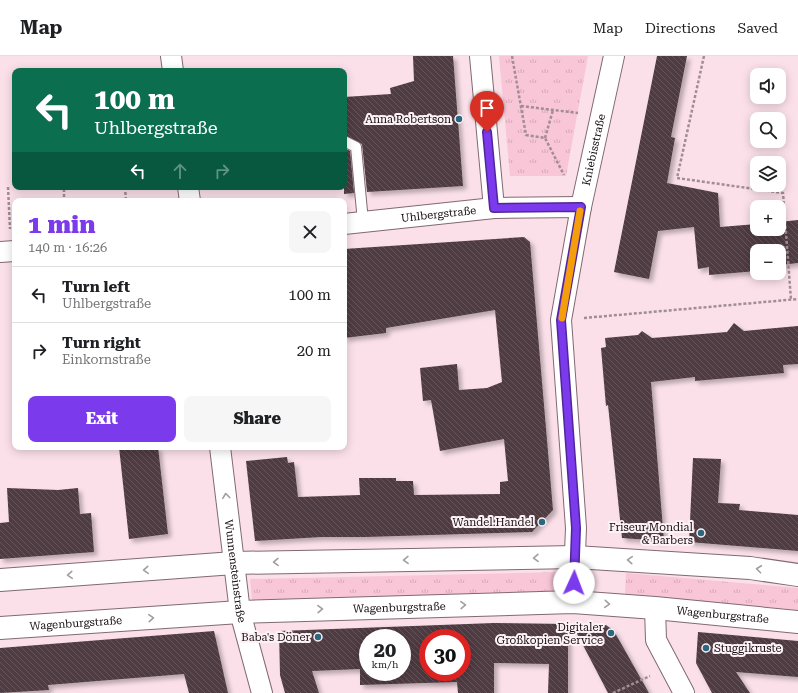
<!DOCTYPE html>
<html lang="en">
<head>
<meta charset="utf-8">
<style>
  body { margin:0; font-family:"Roboto Serif",serif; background:#f6f6f6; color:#202124; height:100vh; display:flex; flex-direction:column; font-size:15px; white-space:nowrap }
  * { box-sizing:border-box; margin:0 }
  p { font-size:13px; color:#757577 }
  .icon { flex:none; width:22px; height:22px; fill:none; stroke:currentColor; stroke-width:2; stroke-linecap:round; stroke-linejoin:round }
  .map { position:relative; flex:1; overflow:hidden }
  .side { position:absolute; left:12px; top:142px; width:335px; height:252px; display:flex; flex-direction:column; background:#fff; border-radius:8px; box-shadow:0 2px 10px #0003 }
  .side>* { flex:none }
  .hud { position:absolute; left:12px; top:12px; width:335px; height:122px; border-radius:8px; box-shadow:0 2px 10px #0003; background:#0b6e4f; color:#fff; overflow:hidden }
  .buttons { position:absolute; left:750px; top:12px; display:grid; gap:8px }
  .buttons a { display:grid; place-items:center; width:36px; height:36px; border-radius:8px; background:#fff; box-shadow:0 2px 10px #0003; font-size:20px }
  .speed { position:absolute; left:359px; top:573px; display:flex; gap:8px; font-size:20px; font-weight:700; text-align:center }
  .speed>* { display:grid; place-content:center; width:52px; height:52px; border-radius:50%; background:#fff; box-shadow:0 2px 10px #0003; line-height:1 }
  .speed small { font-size:10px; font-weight:400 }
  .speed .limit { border:6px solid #d22; background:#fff; color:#111 }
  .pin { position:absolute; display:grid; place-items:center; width:34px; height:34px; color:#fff; margin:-41px -17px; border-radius:50% 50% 50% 0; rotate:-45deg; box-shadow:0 0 4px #0007 }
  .pin .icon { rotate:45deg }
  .me { position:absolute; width:44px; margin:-22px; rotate:2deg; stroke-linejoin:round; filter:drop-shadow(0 0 3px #0008) }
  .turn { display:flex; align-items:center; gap:14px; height:84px; padding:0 16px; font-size:18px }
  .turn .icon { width:52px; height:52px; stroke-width:2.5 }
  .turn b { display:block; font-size:28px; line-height:34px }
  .lanes { display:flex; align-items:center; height:38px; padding:0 16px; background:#0003; justify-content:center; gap:20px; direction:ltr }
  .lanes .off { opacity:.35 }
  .round { display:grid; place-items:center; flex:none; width:42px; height:42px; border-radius:8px; background:#f6f6f6 }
  .head { display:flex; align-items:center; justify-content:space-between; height:68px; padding:0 16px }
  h1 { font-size:24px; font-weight:800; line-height:30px; color:#7c3aed }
  .action { display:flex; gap:8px; margin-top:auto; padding:8px 16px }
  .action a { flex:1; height:46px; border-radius:8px; background:#7c3aed; color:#fff; font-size:16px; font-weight:800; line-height:46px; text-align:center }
  .action a+a { background:#f6f6f6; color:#202124 }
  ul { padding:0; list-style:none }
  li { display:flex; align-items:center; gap:12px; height:56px; padding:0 16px; border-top:1px solid #e0e0e0 }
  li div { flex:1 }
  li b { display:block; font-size:15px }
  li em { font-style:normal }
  header { display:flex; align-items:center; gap:24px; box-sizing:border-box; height:56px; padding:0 20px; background:#fff; border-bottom:1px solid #e0e0e0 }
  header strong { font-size:19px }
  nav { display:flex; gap:22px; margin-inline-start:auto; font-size:14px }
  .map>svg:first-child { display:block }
</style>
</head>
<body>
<header>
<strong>Map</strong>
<nav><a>Map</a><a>Directions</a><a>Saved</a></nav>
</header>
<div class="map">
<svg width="798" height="637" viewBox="0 0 798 637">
  <defs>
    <pattern id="grass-tufts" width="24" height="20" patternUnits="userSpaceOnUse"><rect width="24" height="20" fill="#f8c6d7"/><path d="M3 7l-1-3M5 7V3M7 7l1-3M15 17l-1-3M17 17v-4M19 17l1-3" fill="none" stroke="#d4a9b8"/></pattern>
    <pattern id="building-back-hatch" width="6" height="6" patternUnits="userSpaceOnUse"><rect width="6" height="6" fill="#503b43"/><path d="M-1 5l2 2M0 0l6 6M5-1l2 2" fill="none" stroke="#65545a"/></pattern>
    <filter id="shadow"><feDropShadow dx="3.5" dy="3.5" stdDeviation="2" flood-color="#0004"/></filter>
  </defs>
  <rect width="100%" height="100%" fill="#fbe0e9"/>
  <g fill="url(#grass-tufts)">
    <path d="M499,0H588L566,120H510Z"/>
    <path d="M561,516L562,537L252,544L250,523Z"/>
    <path d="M626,517L798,532V554L625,538Z"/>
  </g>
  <g fill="url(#building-back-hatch)" fill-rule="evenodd" filter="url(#shadow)">
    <path d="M413,0H453L463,130L367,136L362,88L344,79V41L391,38L390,32L414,25Z"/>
    <path d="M657,0H687L671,81L675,82L667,127L718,137L720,171L757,168V173H779V166L798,164V207L779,209V195H757V215L709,219V211L698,213L694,171L658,175L649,223L614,216Z"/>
    <path d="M344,92L350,95L354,137L344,138Z"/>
    <path d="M524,181L530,186L553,454L532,476L365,481H321L255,485L246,405L287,401L288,407L294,406L298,441L360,439L359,422H396V425H413L414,439L500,438V426L508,425L504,383L440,395L431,344L423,345L420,312L457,308L459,334L487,332L502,326L495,254L386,272V277L344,282V193Z"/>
    <path d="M734,267L744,275L798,270V308L783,309L784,317L695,325V321L651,326L664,485L622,482L608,349L606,350L601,292L606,291L605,282L638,279L642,275L652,282L727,276Z"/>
    <path d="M119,391H158L168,478L129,483Z"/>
    <path d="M693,402L721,403L718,447L740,448L739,454L798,459V495L689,486Z"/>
    <path d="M7,432L58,434L78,432L80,458L91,457L94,496L0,503V467L9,466Z"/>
    <path d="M494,567L568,568V637H548L549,608L494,607V637H458L457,626L360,629V613L312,615L319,637H285L280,619L279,575ZM368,582H402V616H368ZM428,582H462V616H428Z"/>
    <path d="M572,568L606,569L614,575L649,637H608Z"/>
    <path d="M214,575L228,637H189L184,618L48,629L49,634L0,637V592Z"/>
    <path d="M698,576L798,585V621L736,616L750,637H712L696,607Z"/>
  </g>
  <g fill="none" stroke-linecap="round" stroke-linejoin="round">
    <defs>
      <path id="lane" d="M344,85L356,91L363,166"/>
      <g id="street">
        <path d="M171,0L173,15"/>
        <path d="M480,0L494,152"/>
        <path d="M188,131L190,145"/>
        <path id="s1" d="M344,168L494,152L581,151"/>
        <path d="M0,196L15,195"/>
        <path id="s2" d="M220,391L240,556L262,637"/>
        <path id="s3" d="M573,546L576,472L561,264L581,151L614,0"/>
        <path d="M655,552L656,584L684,637"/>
      </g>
      <g id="secondary">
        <path d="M0,524L234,507L575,501L750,512L798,519"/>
        <path id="s4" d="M0,572L240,556L573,546L655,552L798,566"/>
      </g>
    </defs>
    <use href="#lane" stroke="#806971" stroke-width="12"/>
    <use href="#street" stroke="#806971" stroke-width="22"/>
    <use href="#secondary" stroke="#806971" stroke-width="24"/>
    <g stroke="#a18d94" stroke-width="2.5" stroke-dasharray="3 2" stroke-linecap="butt">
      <path d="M512,0L526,79L545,82L564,119"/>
      <path d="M704,0L677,122L783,137L791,244"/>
      <path d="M521,50L578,57"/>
      <path d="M545,82L553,54"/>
      <path d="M8,131L10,173"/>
      <path d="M125,131L126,145"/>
      <path d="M64,133V145"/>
      <path d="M584,262L798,243"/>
      <path d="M613,637L650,620"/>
    </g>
    <use href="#lane" stroke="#fff" stroke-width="10"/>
    <use href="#street" stroke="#fff" stroke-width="20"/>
    <use href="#secondary" stroke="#fff" stroke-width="22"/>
  </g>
  <defs><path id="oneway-chevron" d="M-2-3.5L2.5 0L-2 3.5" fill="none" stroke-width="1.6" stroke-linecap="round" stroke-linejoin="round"/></defs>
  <g stroke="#a19e9f">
    <use href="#oneway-chevron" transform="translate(226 440) rotate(-97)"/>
    <use href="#oneway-chevron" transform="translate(536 502) rotate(179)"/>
    <use href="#oneway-chevron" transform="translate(406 504) rotate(179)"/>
    <use href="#oneway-chevron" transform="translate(630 504) rotate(-176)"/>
    <use href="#oneway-chevron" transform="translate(276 506) rotate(179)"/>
    <use href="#oneway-chevron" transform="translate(759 513) rotate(-173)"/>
    <use href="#oneway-chevron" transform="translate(146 514) rotate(176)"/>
    <use href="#oneway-chevron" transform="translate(70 519) rotate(176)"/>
    <use href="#oneway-chevron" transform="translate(607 548) rotate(4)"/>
    <use href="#oneway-chevron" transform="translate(463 549) rotate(-2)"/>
    <use href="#oneway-chevron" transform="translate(320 553) rotate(-2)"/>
    <use href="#oneway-chevron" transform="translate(151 562) rotate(-4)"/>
  </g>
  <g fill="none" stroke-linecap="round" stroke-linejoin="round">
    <defs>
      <path id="route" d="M487,76L494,152L581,151L561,264L576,472L574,527"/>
    </defs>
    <use href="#route" stroke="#51269a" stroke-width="10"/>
    <use href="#route" stroke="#7c3aed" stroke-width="7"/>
    <path stroke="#f59e0b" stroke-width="7" d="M562,262L580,155"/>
  </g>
  <g fill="#2c677f" stroke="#fdf2f5" stroke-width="1.5">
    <circle cx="459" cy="63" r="4"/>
    <circle cx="542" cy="466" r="4"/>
    <circle cx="701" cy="477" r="4"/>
    <circle cx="611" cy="577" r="4"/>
    <circle cx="318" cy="581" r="4"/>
    <circle cx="706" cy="592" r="4"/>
  </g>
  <g text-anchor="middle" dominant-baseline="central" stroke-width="4" stroke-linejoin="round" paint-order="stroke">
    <g font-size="11" fill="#150d10" stroke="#fdf2f5" text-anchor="end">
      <text x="451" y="63">Anna Robertson</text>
      <text x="534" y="466">Wandel.Handel</text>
      <text x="693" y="471">Friseur Mondial<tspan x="693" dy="13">&amp; Barbers</tspan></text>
      <text x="603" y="571">Digitaler<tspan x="603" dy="13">Großkopien Service</tspan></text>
      <text x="310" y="581">Baba's Döner</text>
      <text x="714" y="592" text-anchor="start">Stuggikruste</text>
    </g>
    <g font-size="11" fill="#150d10" stroke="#fdf2f5">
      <text stroke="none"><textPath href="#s3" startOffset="456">Kniebisstraße</textPath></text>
      <text stroke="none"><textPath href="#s1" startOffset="95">Uhlbergstraße</textPath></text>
      <text stroke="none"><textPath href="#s2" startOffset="125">Wunnensteinstraße</textPath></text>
      <text stroke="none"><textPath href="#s4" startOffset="400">Wagenburgstraße</textPath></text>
      <text stroke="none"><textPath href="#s4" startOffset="724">Wagenburgstraße</textPath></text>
      <text stroke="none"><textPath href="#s4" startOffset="76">Wagenburgstraße</textPath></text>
    </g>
  </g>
</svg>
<div class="buttons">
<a><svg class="icon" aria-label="sound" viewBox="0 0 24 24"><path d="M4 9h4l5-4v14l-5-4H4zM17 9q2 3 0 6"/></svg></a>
<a><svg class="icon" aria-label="search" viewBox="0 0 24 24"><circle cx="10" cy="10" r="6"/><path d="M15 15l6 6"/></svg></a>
<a><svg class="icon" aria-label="layers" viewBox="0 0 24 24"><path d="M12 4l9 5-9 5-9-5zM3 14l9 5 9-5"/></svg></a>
<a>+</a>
<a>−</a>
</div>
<div class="speed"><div>20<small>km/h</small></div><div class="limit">30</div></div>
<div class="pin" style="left:487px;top:76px;background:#d93025"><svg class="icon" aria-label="arrive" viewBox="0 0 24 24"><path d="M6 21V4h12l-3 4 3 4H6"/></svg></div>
<svg class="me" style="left:574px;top:527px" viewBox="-20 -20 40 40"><circle r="19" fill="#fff"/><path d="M0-13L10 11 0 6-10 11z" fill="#7c3aed"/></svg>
<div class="hud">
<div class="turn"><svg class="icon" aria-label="left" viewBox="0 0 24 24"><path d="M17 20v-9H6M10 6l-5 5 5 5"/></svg><div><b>100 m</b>Uhlbergstraße</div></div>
<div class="lanes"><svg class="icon" aria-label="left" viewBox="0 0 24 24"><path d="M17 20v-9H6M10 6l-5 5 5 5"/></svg><svg class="icon off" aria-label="ahead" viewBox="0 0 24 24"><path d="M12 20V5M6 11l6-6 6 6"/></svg><svg class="icon off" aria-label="right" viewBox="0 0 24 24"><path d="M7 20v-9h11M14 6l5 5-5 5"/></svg></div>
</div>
<section class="side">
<div class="head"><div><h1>1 min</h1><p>140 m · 16:26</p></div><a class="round"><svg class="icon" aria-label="close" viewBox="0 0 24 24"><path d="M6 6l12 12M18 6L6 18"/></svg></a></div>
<ul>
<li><svg class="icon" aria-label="left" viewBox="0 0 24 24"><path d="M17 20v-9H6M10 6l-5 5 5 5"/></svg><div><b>Turn left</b><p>Uhlbergstraße</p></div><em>100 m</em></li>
<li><svg class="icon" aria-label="right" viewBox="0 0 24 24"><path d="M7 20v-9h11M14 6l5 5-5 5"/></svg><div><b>Turn right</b><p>Einkornstraße</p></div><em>20 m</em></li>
</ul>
<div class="action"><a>Exit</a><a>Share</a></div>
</section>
</div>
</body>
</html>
